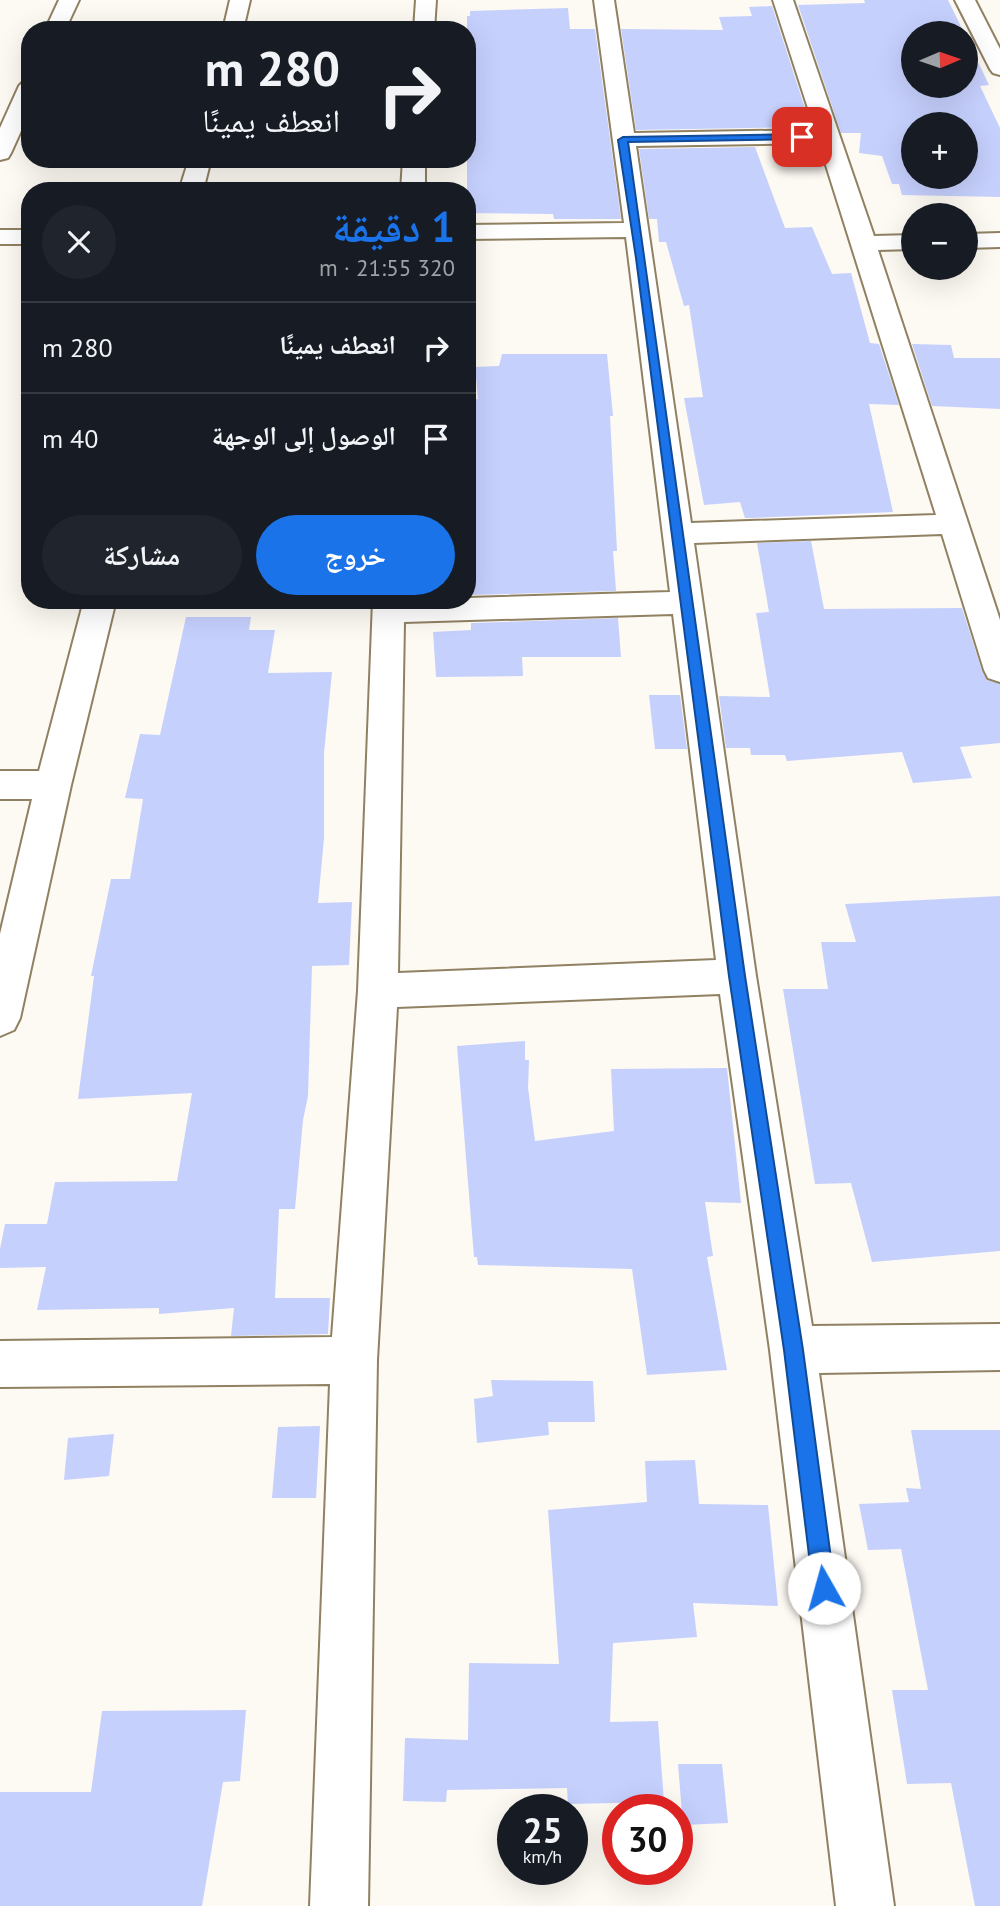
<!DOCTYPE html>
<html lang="ar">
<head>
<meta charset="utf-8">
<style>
  body { margin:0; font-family:"PT Sans","Noto Naskh Arabic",sans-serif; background:#20242c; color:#f1f3f6; direction:rtl; height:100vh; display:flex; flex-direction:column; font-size:26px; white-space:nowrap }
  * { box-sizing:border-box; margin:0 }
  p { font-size:23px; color:#9ea1a6 }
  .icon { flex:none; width:38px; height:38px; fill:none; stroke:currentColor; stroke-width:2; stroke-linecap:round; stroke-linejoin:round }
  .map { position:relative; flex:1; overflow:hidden; direction:ltr }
  .drawer { position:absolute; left:21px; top:182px; width:455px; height:427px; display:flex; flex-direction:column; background:#171b24; border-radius:28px; box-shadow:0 7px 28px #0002; direction:rtl }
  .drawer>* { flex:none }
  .banner { position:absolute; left:21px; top:21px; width:455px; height:147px; border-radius:28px; box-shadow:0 7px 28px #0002; direction:rtl; background:#171b24; color:#f1f3f6; overflow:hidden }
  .needle { width:46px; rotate:88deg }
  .tools { position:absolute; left:901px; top:21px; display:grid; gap:14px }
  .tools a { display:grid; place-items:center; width:77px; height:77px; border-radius:50%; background:#171b24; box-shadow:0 7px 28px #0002; font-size:35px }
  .speed { position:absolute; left:497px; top:1794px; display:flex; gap:14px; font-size:35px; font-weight:700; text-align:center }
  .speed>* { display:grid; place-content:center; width:91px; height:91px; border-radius:50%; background:#171b24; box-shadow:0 7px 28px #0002; line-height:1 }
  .speed small { font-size:18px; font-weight:400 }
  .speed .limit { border:10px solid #d22; background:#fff; color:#111 }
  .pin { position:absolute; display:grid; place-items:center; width:60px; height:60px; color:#fff; margin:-30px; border-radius:14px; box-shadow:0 4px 10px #0006 }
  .me { position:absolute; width:77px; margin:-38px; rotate:353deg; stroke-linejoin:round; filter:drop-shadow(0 0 5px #0008) }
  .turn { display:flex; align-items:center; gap:24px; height:147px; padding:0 21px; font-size:32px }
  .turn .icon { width:91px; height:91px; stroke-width:2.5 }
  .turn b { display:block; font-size:49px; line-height:60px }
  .round { display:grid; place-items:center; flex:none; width:74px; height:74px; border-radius:37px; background:#20242c }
  .head { display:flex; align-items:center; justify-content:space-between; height:119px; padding:0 21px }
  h1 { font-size:42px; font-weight:800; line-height:52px; color:#1a73e8 }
  .action { display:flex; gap:14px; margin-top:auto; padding:14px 21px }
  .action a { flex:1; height:80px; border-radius:42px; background:#1a73e8; color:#fff; font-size:28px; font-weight:800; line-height:80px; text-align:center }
  .action a+a { background:#20242c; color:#f1f3f6 }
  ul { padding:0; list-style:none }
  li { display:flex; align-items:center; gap:21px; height:91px; padding:0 21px; border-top:2px solid #363941 }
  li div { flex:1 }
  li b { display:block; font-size:26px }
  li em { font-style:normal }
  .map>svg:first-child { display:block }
</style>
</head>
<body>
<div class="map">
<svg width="1000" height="1906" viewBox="0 0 1000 1906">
  <rect width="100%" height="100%" fill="#fdf9f3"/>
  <g fill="#c6d0fd" fill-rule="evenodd">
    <path d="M864,0H948L964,33H914V86H966V37L989,85L980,86L1000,128V197L902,195L899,184H892L882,156L859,153L861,133H841L798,5L865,3ZM914,124H966V177H914Z"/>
    <path d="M772,6L811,127L636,130L621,29L723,30L719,17L752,16L749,7Z"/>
    <path d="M568,8L570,29H595L621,219H554L553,214L467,213V16H470V11Z"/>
    <path d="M755,147L785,228L812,227L832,274L851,273L870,343L879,344L899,405L869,404L893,512L752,518H745L740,502L704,505L684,398L703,397L689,305L684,306L666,242H659L657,219H649L639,149Z"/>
    <path d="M912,344L951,345L954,358H1000V409L932,406Z"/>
    <path d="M502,354H607L613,416H610L617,551H613L616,591L469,595L467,400L478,399L475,367L499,366Z"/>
    <path d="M811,541L824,609L962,608L982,671L987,680L1000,684V743L960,747L972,778L913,783L902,752L787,761L785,755H751L750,748H726L719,696L770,697L756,613L769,612L757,543Z"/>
    <path d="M186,617H251L249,630H275L268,673L332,672L324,753V838L318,903L352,902L349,965L312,966L308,1096L303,1120L295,1209H279L275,1298H330L328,1334L231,1336L234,1308L159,1314V1308L37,1310L46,1267L0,1268V1249L5,1224H47L55,1182L177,1181L192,1093L78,1099L94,976H91L111,879H130L143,799L125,798L140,734L160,735Z"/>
    <path d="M618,618L621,657H522L523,676L436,677L433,632L471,630V623Z"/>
    <path d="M649,695H680L687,749H655Z"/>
    <path d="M1000,896V1251L872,1262L851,1183L815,1184L783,989H828L821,942H856L845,904Z"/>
    <path d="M525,1041V1060H529L528,1088L535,1141L614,1131L611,1069L727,1068L741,1203L705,1202L713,1256L707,1257L727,1370L647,1375L632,1269L478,1265L477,1257H474L457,1046Z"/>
    <path d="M491,1380L593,1381L595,1422H548L549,1435L477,1443L474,1399L493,1396Z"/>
    <path d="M320,1426L316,1498H272L278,1427Z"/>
    <path d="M911,1430H1000V1906H975L951,1783L907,1784L892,1690H928L901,1549L868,1550L859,1504L909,1502L906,1488L921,1489Z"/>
    <path d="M114,1434L109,1476L64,1480L68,1438Z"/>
    <path d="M695,1460L699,1504L768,1505L778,1606L693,1603L697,1637L613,1643L610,1722L658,1721L664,1802L568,1804L567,1788L447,1790L446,1802L403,1801L405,1738L468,1740L469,1663L559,1664L548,1510L647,1502L645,1461Z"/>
    <path d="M246,1710L240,1781L223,1782L202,1906H0V1792H91L102,1711Z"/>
    <path d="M678,1764H722L728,1823L683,1825Z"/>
  </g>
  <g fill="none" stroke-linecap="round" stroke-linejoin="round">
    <defs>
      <g id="street">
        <path d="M59,0H79L65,30H45Z"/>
        <path d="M230,0H250L243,30H223Z"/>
        <path d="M416,0H436L434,30H414Z"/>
        <path d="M594,0H614L634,133L815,130L773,0H793L874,236L914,235V249L878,250L1000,620V682L988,678L984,670L942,534L694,543L756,976L812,1326L1000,1324V1370L819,1373L894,1906H836L770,1350L720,994L397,1007L377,1360L368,1906H310L330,1384L0,1387V1341L332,1337L358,991L373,600H467V598L670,592L626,237L467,239V225L624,223ZM819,143L936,515L691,523L636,146ZM673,614L716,960L398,973L404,622Z"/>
        <path d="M955,0H975L1000,49V75L993,73L990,69Z"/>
        <path d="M30,80V111L11,153L8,158L0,160V128L19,86L23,82Z"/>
        <path d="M189,159H211L203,191H179Z"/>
        <path d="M403,159H425V191H401Z"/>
        <rect x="0" y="230" width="30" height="14"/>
        <path d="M1000,233V247L966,248V234Z"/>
        <path d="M84,600H116L71,785L20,1018L14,1030L0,1036V934L32,799H0V771H39Z"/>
      </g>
    </defs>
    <use href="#street" stroke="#908162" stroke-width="4"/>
    <use href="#street" fill="#fff" fill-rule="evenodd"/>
  </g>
  <path fill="#1a73e8" stroke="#114b97" stroke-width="2" d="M802,134L807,137L805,139L628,142L745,976L803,1350L835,1588L831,1596L824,1599L816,1596L813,1588L784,1350L729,976L636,258L618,140L623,137Z"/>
</svg>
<div class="tools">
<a><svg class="needle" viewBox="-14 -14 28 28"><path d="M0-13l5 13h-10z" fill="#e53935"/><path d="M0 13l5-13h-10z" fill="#9ea1a6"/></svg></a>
<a>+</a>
<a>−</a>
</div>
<div class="speed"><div>25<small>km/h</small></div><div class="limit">30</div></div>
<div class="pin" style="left:802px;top:137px;background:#d93025"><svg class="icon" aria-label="arrive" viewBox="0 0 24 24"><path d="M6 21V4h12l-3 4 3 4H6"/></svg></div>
<svg class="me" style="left:824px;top:1588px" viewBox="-20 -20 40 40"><circle r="19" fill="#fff"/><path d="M0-13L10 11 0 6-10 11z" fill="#1a73e8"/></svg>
<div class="banner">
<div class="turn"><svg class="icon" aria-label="right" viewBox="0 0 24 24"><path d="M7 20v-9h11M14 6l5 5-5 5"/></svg><div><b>280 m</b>انعطف يمينًا</div></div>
</div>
<section class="drawer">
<div class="head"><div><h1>1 دقيقة</h1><p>320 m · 21:55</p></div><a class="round"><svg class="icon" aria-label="close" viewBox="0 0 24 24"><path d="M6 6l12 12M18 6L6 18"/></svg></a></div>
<ul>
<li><svg class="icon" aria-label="right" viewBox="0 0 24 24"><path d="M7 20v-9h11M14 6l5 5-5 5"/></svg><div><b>انعطف يمينًا</b></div><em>280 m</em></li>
<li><svg class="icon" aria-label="arrive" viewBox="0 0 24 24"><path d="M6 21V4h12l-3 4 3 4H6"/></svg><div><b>الوصول إلى الوجهة</b></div><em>40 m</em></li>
</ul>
<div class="action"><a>خروج</a><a>مشاركة</a></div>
</section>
</div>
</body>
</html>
